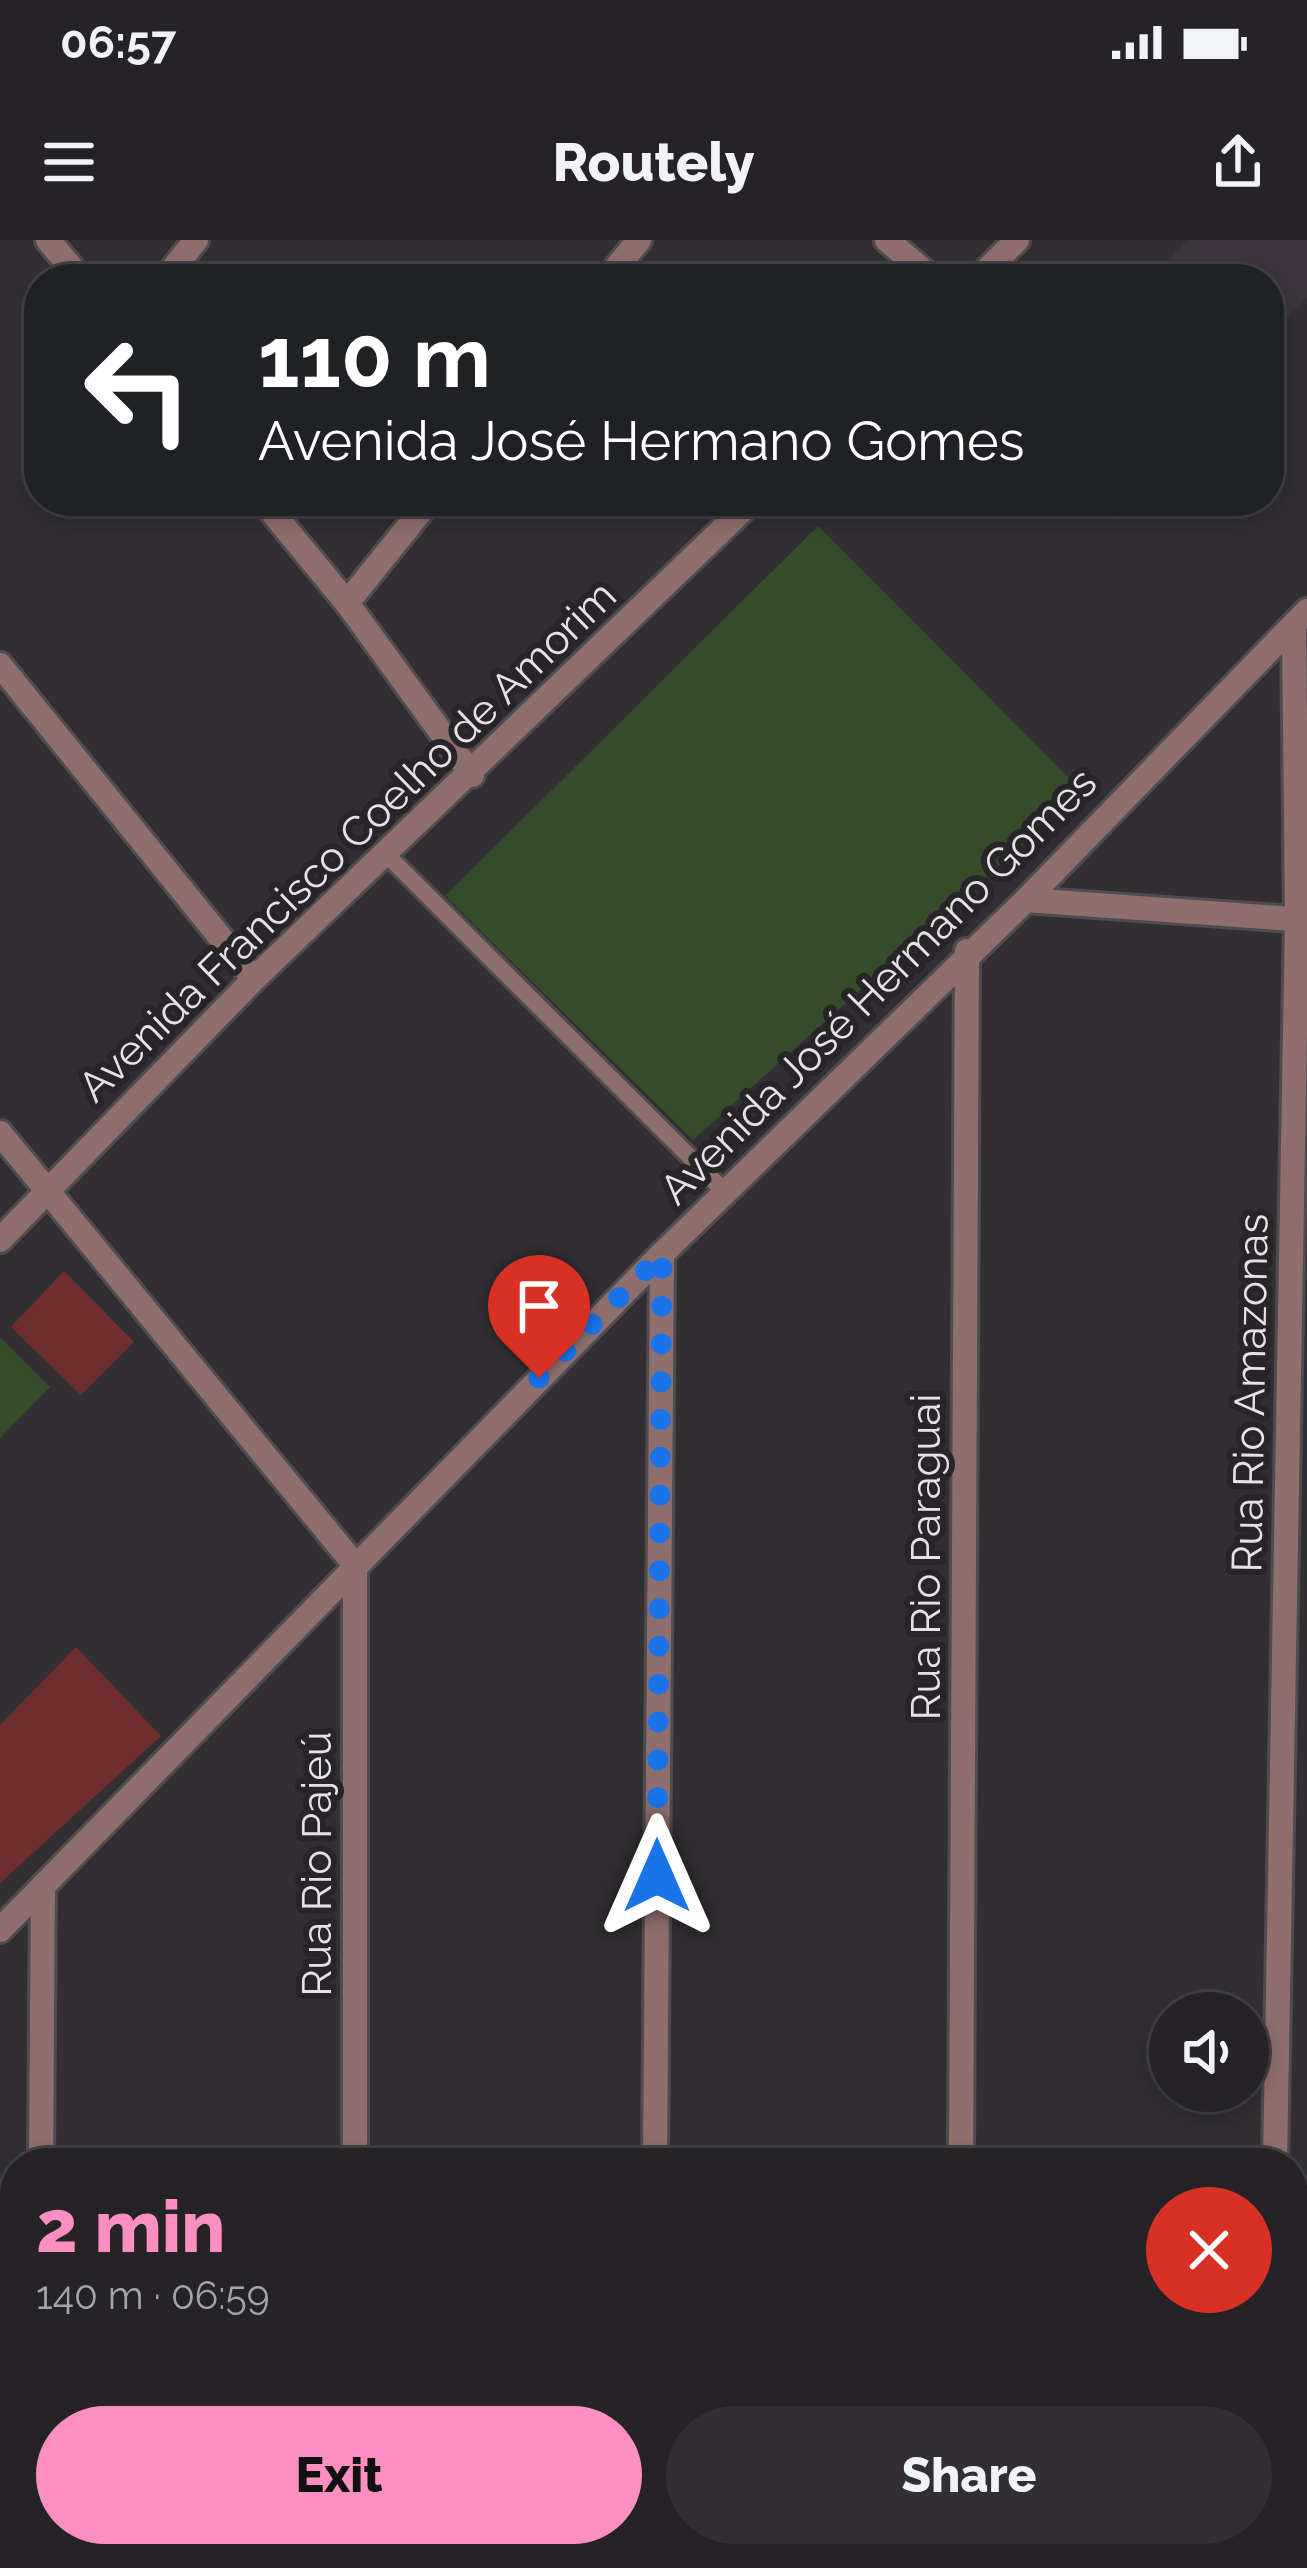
<!DOCTYPE html>
<html lang="en">
<head>
<meta charset="utf-8">
<style>
  body { margin:0; font-family:Raleway,sans-serif; background:#322f32; color:#f1f3f6; height:100vh; display:flex; flex-direction:column; font-size:45px; white-space:nowrap }
  * { box-sizing:border-box; margin:0 }
  p { font-size:39px; color:#a4a4a7 }
  .icon { flex:none; width:66px; height:66px; fill:none; stroke:currentColor; stroke-width:2; stroke-linecap:round; stroke-linejoin:round }
  .map { position:relative; flex:1; overflow:hidden }
  .panel { position:absolute; left:0px; top:1908px; width:1308px; height:420px; display:flex; flex-direction:column; background:#262326; border-radius:48px 48px 0 0; box-shadow:0 6px 18px #0003,0 0 0 3px #424043 }
  .panel>* { flex:none }
  .banner { position:absolute; left:24px; top:24px; width:1260px; height:252px; border-radius:48px; box-shadow:0 6px 18px #0003,0 0 0 3px #424043; background:#202124; color:#fff; overflow:hidden }
  .controls { position:absolute; left:1149px; top:1752px; display:grid; gap:24px }
  .controls a { display:grid; place-items:center; width:120px; height:120px; border-radius:50%; background:#262326; box-shadow:0 6px 18px #0003,0 0 0 3px #424043; font-size:60px }
  .pin { position:absolute; display:grid; place-items:center; width:102px; height:102px; color:#fff; margin:-123px -51px; border-radius:50% 50% 50% 0; rotate:-45deg; box-shadow:0 0 12px #0007 }
  .pin .icon { rotate:45deg }
  .me { position:absolute; width:132px; margin:-66px; rotate:0deg; stroke-linejoin:round; filter:drop-shadow(0 0 9px #0008) }
  .turn { display:flex; align-items:center; gap:42px; height:252px; padding:0 36px; font-size:54px }
  .turn .icon { width:156px; height:156px; stroke-width:2.5 }
  .turn b { display:block; font-size:84px; line-height:102px }
  .round { display:grid; place-items:center; flex:none; width:126px; height:126px; border-radius:63px; background:#322f32 }
  .head { display:flex; align-items:center; justify-content:space-between; height:204px; padding:0 36px }
  h1 { font-size:72px; font-weight:800; line-height:90px; color:#fc8fc1 }
  .primary-button { display:flex; gap:24px; margin-top:auto; padding:24px 36px }
  .primary-button a { flex:1; height:138px; border-radius:72px; background:#fc8fc1; color:#111; font-size:48px; font-weight:800; line-height:138px; text-align:center }
  .primary-button a+a { background:#322f32; color:#f1f3f6 }
  .status { display:flex; justify-content:space-between; align-items:center; height:84px; padding:0 60px; background:#262326; direction:ltr }
  .status svg { height:33px; fill:currentColor }
  header { display:flex; justify-content:space-between; align-items:center; height:156px; padding:0 36px; background:#262326; font-size:54px; font-weight:800 }
  .map>svg:first-child { display:block }
</style>
</head>
<body>
<div class="status"><b>06:57</b><svg viewBox="0 0 49 12"><path d="M0 12V9h3v3zM5 12V6h3v6zM10 12V3h3v9zM15 12V0h3v12zM26 1h20v11H26zM47 4h2v5h-2z"/></svg></div>
<header><svg class="icon" aria-label="menu" viewBox="0 0 24 24"><path d="M4 6h16M4 12h16M4 18h16"/></svg>Routely<svg class="icon" aria-label="share" viewBox="0 0 24 24"><path d="M12 15V3M7 8l5-5 5 5M5 13v7h14v-7"/></svg></header>
<div class="map">
<svg width="1307" height="2328" viewBox="0 0 1307 2328">
  <rect width="100%" height="100%" fill="#322f33"/>
  <path fill="#3d353e" d="M1188,0H1307V58L1269,94V39H1149Z"/>
  <g fill="#364d2b">
    <path d="M818,286L1082,551L693,900L445,656Z"/>
    <path d="M1,1098L50,1147L0,1198V1099Z"/>
    <path d="M538,2313H1095V2328H537Z"/>
  </g>
  <g fill="#6f2f2f">
    <path d="M1093,261H1131L1113,280Z"/>
    <path d="M64,1031L134,1102L81,1155L11,1087Z"/>
    <path d="M76,1407L161,1496L0,1643V1485Z"/>
    <path d="M365,2313H466L465,2328H365Z"/>
  </g>
  <g fill="none" stroke-linecap="round" stroke-linejoin="round">
    <defs>
      <path id="service" d="M387,615L725,952"/>
      <g id="minor">
        <path d="M48,0L81,39"/>
        <path d="M887,0L933,39"/>
        <path d="M165,39L196,0"/>
        <path d="M607,39L639,0"/>
        <path d="M263,261L347,363L472,535"/>
        <path d="M347,363L429,261"/>
        <path d="M0,425L254,739"/>
        <path d="M1026,660L1307,680"/>
        <path d="M0,893L355,1325V1923"/>
        <path d="M41,1923L43,1646"/>
        <path d="M655,1923L662,1014"/>
        <path d="M961,1923L967,711"/>
        <path d="M1275,1923L1297,680L1294,385"/>
        <path d="M193,2328V2313"/>
        <path d="M495,2328V2313"/>
        <path d="M1105,2328V2313"/>
      </g>
      <g id="tertiary">
        <path d="M978,39L1017,0"/>
        <path d="M0,1000L254,739L752,261"/>
        <path d="M0,1690L662,1014L1026,660L1307,371"/>
        <path d="M0,2177H15"/>
        <path d="M1293,2203H1307"/>
      </g>
    </defs>
    <use href="#service" stroke="#4e4c4f" stroke-width="22"/>
    <use href="#minor" stroke="#4e4c4f" stroke-width="30"/>
    <use href="#tertiary" stroke="#4e4c4f" stroke-width="30"/>
    <g stroke="#89868a" stroke-width="8" stroke-dasharray="6 6" stroke-linecap="butt">
      <path d="M610,2313L621,2328"/>
      <path d="M840,2328V2313"/>
      <path d="M954,2328L976,2313"/>
    </g>
    <use href="#service" stroke="#8f6f6e" stroke-width="16"/>
    <use href="#minor" stroke="#8f6f6e" stroke-width="24"/>
    <use href="#tertiary" stroke="#8f6f6e" stroke-width="24"/>
  </g>
  <g fill="none" stroke-linecap="round" stroke-linejoin="round">
    <path stroke="#1a73e8" stroke-width="21" stroke-dasharray="0 37.8" d="M539,1138L662,1014L657,1636"/>
  </g>
  <g text-anchor="middle" dominant-baseline="central" stroke-width="12" stroke-linejoin="round" paint-order="stroke">
    <g font-size="42" fill="#e4e2e5" stroke="#282529">
      <text transform="translate(347 601) rotate(-44)">Avenida Francisco Coelho de Amorim</text>
      <text transform="translate(878 746) rotate(-45)">Avenida José Hermano Gomes</text>
      <text transform="translate(1250 1153) rotate(-89)">Rua Rio Amazonas</text>
      <text transform="translate(925 1317) rotate(-90)">Rua Rio Paraguai</text>
      <text transform="translate(316 1624) rotate(-90)">Rua Rio Pajeú</text>
    </g>
  </g>
</svg>
<div class="controls">
<a><svg class="icon" aria-label="sound" viewBox="0 0 24 24"><path d="M4 9h4l5-4v14l-5-4H4zM17 9q2 3 0 6"/></svg></a>
</div>
<div class="pin" style="left:539px;top:1138px;background:#d93025"><svg class="icon" aria-label="arrive" viewBox="0 0 24 24"><path d="M6 21V4h12l-3 4 3 4H6"/></svg></div>
<svg class="me" style="left:657px;top:1636px" viewBox="-20 -20 40 40"><path d="M0-17L14 15 0 8-14 15z" fill="#1a73e8" stroke="#fff" stroke-width="4"/></svg>
<div class="banner">
<div class="turn"><svg class="icon" aria-label="left" viewBox="0 0 24 24"><path d="M17 20v-9H6M10 6l-5 5 5 5"/></svg><div><b>110 m</b>Avenida José Hermano Gomes</div></div>
</div>
<section class="panel">
<div class="head"><div><h1>2 min</h1><p>140 m · 06:59</p></div><a class="round" style="background:#d93025;color:#fff"><svg class="icon" aria-label="close" viewBox="0 0 24 24"><path d="M6 6l12 12M18 6L6 18"/></svg></a></div>
<div class="primary-button"><a>Exit</a><a>Share</a></div>
</section>
</div>
</body>
</html>
